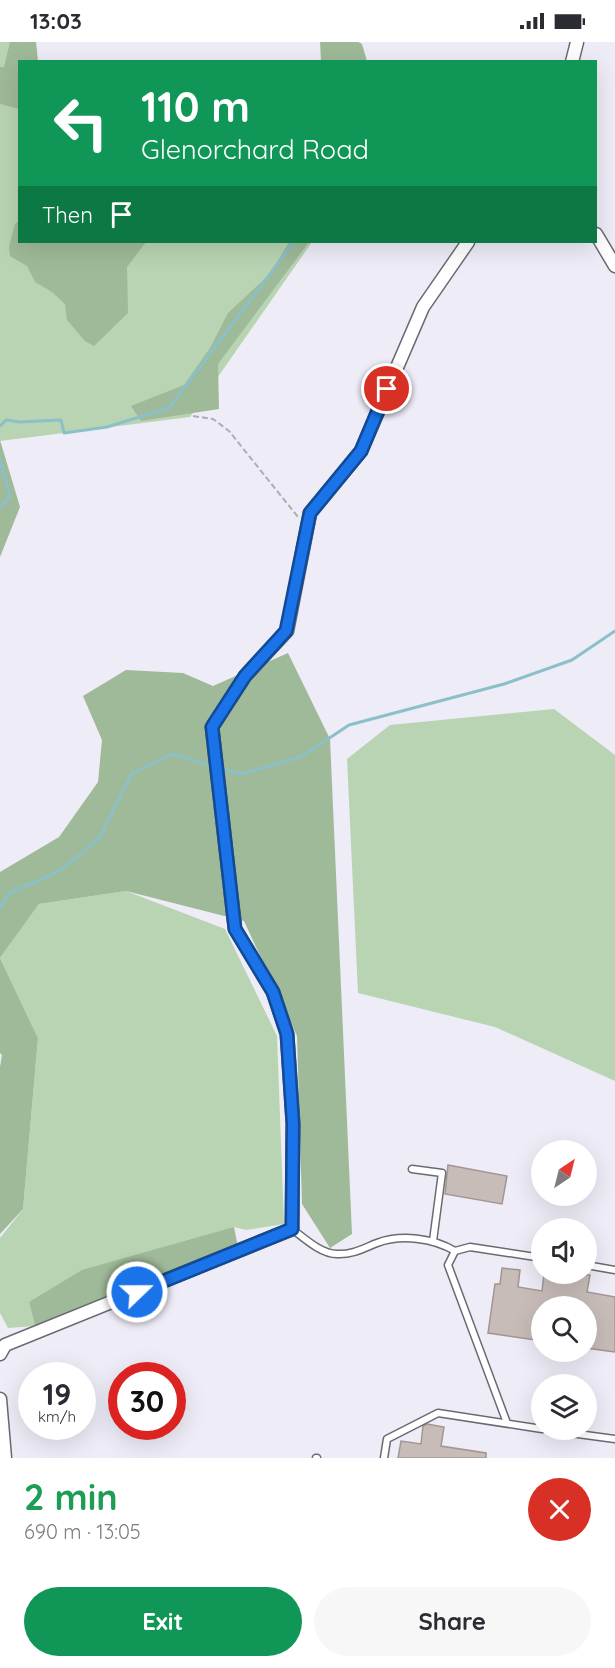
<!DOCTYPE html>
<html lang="en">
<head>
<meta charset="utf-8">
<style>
  body { margin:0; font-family:Quicksand,sans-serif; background:#f7f7f7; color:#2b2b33; height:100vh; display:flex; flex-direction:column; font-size:22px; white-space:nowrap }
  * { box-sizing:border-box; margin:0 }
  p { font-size:20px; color:#7c7c81 }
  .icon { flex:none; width:33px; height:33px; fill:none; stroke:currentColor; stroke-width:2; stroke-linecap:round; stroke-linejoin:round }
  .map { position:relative; height:1416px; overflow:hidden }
  .side { display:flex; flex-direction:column; background:#fff; flex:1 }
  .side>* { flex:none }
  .banner { position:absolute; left:18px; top:18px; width:579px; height:183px; border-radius:0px; box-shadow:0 6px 24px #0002; background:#109656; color:#fff; overflow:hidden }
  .needle { width:39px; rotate:35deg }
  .fabs { position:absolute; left:531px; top:1098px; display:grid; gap:12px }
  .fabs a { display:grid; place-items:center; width:66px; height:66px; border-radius:50%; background:#fff; box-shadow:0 6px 24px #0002; font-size:30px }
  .speed { position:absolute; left:18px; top:1320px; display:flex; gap:12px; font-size:30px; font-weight:700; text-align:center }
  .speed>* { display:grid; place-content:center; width:78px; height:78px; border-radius:50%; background:#fff; box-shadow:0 6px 24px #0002; line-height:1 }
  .speed small { font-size:15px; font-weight:400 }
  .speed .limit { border:9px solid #d22; background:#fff; color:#111 }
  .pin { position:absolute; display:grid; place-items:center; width:51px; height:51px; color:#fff; margin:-26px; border:3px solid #fff; border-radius:50%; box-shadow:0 2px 6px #0007 }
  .me { position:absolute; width:66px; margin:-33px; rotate:68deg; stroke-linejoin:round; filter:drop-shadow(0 0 4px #0008) }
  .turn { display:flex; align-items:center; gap:21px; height:126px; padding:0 24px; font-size:27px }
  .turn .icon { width:78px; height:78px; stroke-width:2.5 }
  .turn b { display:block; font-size:42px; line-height:51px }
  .then { display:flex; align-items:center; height:57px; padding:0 24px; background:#0003; gap:12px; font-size:22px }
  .round { display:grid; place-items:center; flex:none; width:63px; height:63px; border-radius:32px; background:#f7f7f7 }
  .headline { display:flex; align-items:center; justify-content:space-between; height:102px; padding:0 24px }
  h1 { font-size:36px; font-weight:700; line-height:45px; color:#1e9e55 }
  .action { display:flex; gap:12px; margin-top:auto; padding:12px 24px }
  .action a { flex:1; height:69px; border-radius:36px; background:#109656; color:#fff; font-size:24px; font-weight:700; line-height:69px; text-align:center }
  .action a+a { background:#f7f7f7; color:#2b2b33 }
  .status { display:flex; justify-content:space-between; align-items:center; height:42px; padding:0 30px; background:#fff; direction:ltr }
  .status svg { height:16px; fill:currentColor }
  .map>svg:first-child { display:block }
</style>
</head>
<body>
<div class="status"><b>13:03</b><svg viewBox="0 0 49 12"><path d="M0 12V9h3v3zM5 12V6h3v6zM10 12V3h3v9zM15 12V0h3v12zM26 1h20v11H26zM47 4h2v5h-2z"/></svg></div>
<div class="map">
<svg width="615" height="1416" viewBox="0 0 615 1416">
  <rect width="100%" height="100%" fill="#edecf7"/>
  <g fill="#b9d4b2">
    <path d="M0,0H35L20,20V200H312L190,375L0,399Z"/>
    <path d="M554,667L615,713V1039L495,985L358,951L347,717L390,683Z"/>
    <path d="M126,849L225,887L277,994L284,1182L246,1188L234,1185L29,1260L35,1284L8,1286L0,1271V1196L23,1167L38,996L0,916L39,862Z"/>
  </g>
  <g fill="#9fba98">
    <path d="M10,0H36L38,19L20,20L19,67L0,62V25H4Z"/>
    <path d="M320,0H358L362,2L367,19H321Z"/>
    <path d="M19,179L20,200H146L127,225L128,271L94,304L85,299L67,278L65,262L52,250L35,240L27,224L10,214L9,204L15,182Z"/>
    <path d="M289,200H309L218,322L219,367L141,379L131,364L184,343L210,306L228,271L270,232Z"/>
    <path d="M0,398L20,465L0,515Z"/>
    <path d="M288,611L330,697L352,1192L330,1206L302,1162L297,994L244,879L126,849L39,862L0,916L38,996L23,1167L0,1192V1025L2,1013L0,1011V830L59,795L98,740L102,698L83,654L126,628L183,631L213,644Z"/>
    <path d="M234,1185L238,1205L35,1284L29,1260L82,1228Z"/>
  </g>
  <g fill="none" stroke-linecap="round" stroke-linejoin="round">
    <g stroke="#8bc0c8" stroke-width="3">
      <path d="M0,384L6,378L20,380L61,378L64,391L107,385L169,366L294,200"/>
      <path d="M0,417L10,454L0,466"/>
      <path d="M219,726L241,732L301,715L349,683L504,642L572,618L615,589"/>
      <path d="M0,866L9,851L58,830L99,797L132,731L173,712L213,724"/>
    </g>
  </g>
  <g fill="#c7bcb8" stroke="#a19693" stroke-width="1.5">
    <path d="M448,1123L507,1134L502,1162L445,1152Z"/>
    <path d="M502,1226L520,1228L518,1245L542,1249L544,1232L590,1233L587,1250L615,1255V1310L586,1306V1264H542V1299L488,1291L495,1242H500Z"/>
    <path d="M427,1382L444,1385L441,1404L486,1411V1416H398L401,1399L421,1402L423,1384Z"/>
  </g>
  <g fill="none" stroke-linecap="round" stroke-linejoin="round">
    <defs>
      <g id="service">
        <path d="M412,1127L442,1131L433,1199"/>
        <path d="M292,1187C304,1196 321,1212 337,1212C352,1213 364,1206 377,1201C401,1192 433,1196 455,1209"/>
        <path d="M586,1223L615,1228"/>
        <path d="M507,1381L448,1223L455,1209L470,1205L542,1216"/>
        <path d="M548,1388L615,1397"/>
        <path d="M316,1416H317"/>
        <path d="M384,1416L387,1397L438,1371L542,1387"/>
      </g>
      <g id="minor">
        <path d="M572,20L577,0"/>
        <path d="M596,192L615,224"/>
        <path d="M0,1312L5,1303L292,1187L293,1082L287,992L273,950L235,887L212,685L245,634L287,589L310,471L361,409L423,265L468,200"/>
        <path d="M0,1357L5,1416"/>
      </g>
    </defs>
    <use href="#service" stroke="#6b6a73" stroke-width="9"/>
    <use href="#minor" stroke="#6b6a73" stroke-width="15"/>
    <path stroke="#aeadb6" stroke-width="2" stroke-dasharray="6 3" stroke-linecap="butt" d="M193,374L213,377L229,389L298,475"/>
    <use href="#service" stroke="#fff" stroke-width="6"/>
    <use href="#minor" stroke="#fff" stroke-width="12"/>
  </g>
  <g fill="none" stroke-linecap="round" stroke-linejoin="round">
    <defs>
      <path id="route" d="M137,1250L292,1187L293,1082L287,992L273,950L235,887L212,685L245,634L286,589L310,471L361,409L387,347"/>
    </defs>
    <use href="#route" stroke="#114b97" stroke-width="15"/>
    <use href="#route" stroke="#1a73e8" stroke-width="10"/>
  </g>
</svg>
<div class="fabs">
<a><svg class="needle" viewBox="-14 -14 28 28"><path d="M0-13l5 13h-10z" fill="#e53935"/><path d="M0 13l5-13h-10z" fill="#7c7c81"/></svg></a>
<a><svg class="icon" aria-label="sound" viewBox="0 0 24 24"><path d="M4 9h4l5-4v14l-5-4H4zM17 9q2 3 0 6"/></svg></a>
<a><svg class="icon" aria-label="search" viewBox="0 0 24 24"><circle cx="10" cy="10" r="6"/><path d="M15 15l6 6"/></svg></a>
<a><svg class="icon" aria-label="layers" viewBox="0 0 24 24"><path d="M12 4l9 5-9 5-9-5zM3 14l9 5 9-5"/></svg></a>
</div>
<div class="speed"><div>19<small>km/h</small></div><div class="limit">30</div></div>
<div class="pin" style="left:387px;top:347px;background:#d93025"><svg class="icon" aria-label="arrive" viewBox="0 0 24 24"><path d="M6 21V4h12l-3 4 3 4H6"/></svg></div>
<svg class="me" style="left:137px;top:1250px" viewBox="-20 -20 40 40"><circle r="17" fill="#1a73e8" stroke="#fff" stroke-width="3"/><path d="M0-11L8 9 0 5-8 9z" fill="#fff"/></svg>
<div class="banner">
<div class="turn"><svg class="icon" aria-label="left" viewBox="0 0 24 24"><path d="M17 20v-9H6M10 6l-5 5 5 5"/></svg><div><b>110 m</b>Glenorchard Road</div></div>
<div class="then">Then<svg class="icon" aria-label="arrive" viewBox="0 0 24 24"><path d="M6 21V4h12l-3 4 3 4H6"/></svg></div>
</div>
</div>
<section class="side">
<div class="headline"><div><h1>2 min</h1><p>690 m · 13:05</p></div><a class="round" style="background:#d93025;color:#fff"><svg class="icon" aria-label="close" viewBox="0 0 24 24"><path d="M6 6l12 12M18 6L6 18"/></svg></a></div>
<div class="action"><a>Exit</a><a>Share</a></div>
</section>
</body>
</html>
